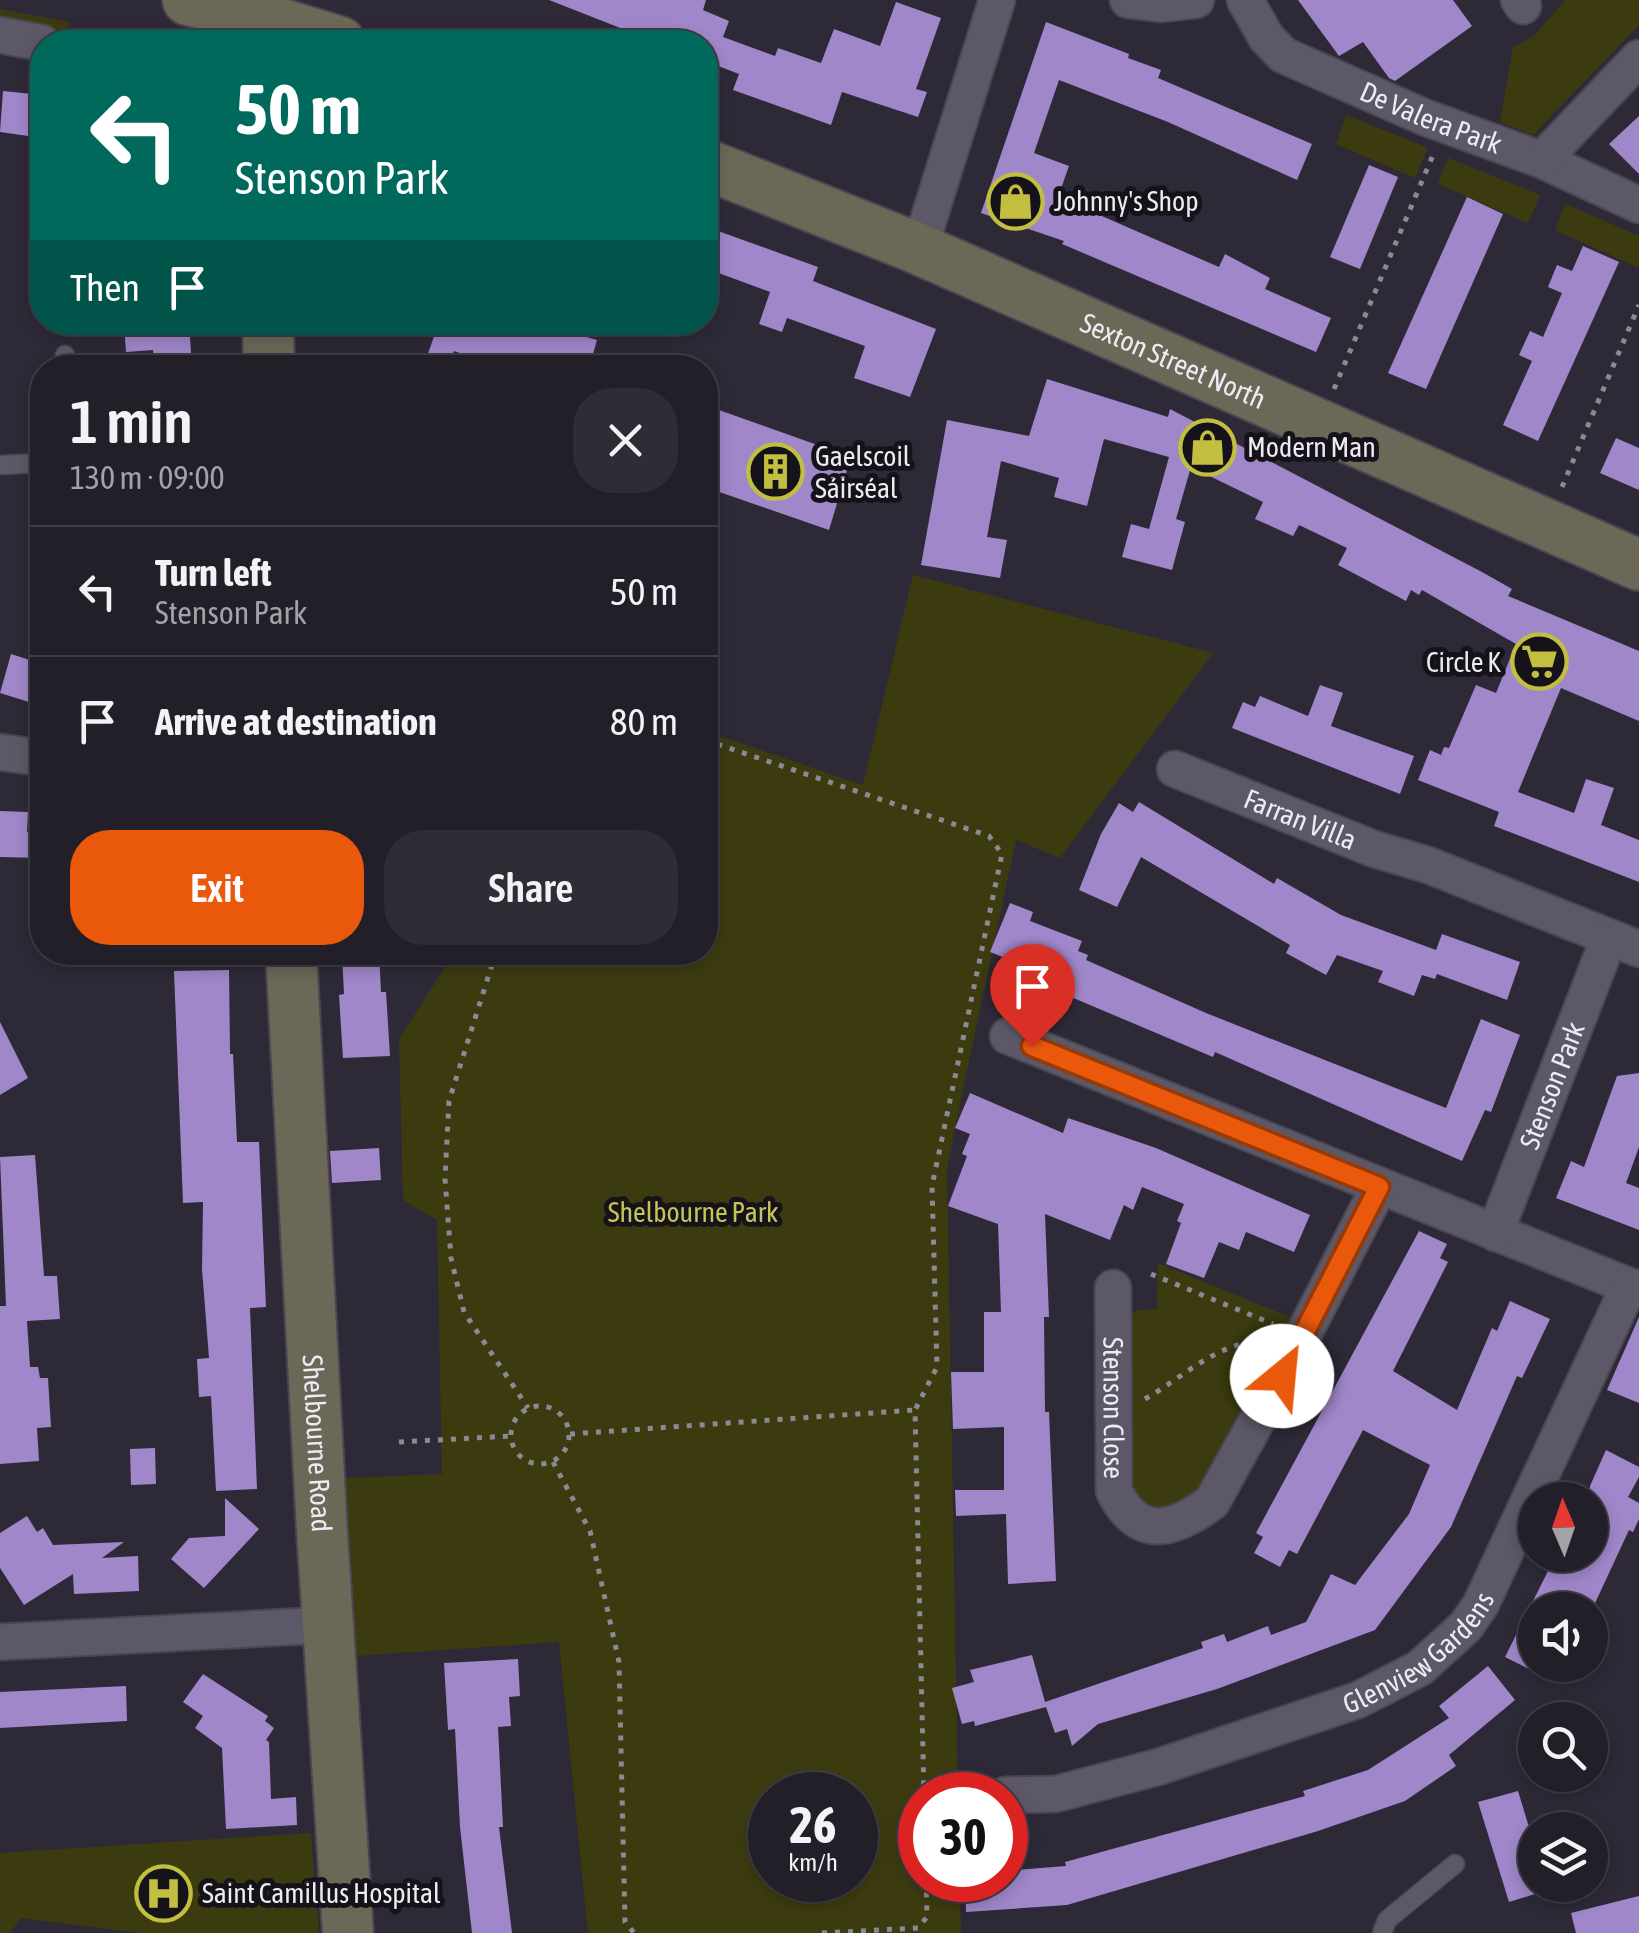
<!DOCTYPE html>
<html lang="en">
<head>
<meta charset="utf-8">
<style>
  body { margin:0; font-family:"Asap Condensed",sans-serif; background:#2e2c35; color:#f1f3f6; height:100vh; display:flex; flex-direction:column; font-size:38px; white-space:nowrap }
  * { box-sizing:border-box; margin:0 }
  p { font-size:32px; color:#a2a2a8 }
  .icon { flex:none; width:55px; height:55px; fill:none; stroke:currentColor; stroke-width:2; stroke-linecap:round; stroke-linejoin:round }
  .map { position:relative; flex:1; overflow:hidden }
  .details { position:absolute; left:30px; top:355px; width:688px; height:610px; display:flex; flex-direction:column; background:#221f29; border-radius:40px; box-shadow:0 5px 15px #0003,0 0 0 2px #3f3d46 }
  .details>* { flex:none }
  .top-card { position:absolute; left:30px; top:30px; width:688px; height:305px; border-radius:40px; box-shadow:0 5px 15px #0003,0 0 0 2px #3f3d46; background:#00695c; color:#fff; overflow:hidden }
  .needle { width:65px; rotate:358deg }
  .buttons { position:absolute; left:1518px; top:1482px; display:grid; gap:20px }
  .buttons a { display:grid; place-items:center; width:90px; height:90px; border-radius:50%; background:#221f29; box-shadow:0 5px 15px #0003,0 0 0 2px #3f3d46; font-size:50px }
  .speed { position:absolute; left:748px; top:1772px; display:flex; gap:20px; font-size:50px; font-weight:700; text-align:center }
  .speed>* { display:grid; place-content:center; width:130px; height:130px; border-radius:50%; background:#221f29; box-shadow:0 5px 15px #0003,0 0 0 2px #3f3d46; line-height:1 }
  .speed small { font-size:25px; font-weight:400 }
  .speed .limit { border:15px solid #d22; background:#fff; color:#111 }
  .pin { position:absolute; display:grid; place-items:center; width:85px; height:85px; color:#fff; margin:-102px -42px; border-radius:50% 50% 50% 0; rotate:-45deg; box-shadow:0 0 10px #0007 }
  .pin .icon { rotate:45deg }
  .me { position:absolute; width:110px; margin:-55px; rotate:28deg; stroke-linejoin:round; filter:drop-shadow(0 0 8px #0008) }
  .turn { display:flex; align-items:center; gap:35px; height:210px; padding:0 40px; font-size:45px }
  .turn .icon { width:130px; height:130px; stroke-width:2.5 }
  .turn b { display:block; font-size:70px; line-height:85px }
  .then { display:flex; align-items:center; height:95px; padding:0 40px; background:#0003; gap:20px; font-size:38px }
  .round { display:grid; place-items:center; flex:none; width:105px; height:105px; border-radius:40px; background:#2e2c35 }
  .overview { display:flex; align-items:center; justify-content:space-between; height:170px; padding:0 40px }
  h1 { font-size:60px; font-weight:600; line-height:75px }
  .button { display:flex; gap:20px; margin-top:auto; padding:20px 40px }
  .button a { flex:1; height:115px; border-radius:40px; background:#ea580c; color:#fff; font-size:40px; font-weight:600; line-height:115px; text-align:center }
  .button a+a { background:#2e2c35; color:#f1f3f6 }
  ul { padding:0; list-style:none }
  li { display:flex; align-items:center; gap:30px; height:130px; padding:0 40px; border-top:2px solid #3f3d46 }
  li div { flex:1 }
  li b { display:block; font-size:38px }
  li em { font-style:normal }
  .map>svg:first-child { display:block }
</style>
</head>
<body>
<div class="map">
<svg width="1639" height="1933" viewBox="0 0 1639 1933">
  <rect width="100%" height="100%" fill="#2e2937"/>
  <g fill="#3c3b10" fill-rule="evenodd">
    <path d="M1565,0H1639V25L1533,135L1500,122L1513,47L1535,35Z"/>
    <path d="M0,9L69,22L68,31L0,22Z"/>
    <path d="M1346,115L1428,148L1415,178L1336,144Z"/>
    <path d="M1448,158L1540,195L1528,223L1438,184Z"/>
    <path d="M1566,204L1639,236V268L1555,230Z"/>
    <path d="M913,575L1213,653L1060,858L1016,840L955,1128L947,1171L958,1795H920V1880H960L961,1933H588L559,1642L355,1656L345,1478L442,1474L437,1220L403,1200L399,1039L454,953L705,952V731L863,785ZM770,1795H855V1880H770Z"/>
    <path d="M1158,1263L1292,1318L1204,1484C1186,1504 1171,1511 1144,1508L1130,1488L1129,1325L1132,1314L1139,1310L1157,1309Z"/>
    <path d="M311,1833L319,1933H139L21,1918L10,1933H0V1853Z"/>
  </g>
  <g fill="#a087ca">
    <path d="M549,0H706L703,10L729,21L723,37L775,56L778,48L821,63L834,29L880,46L896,2L941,18L916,89L927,92L918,117L842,92L831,125L733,90L739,74L705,61V42H656Z"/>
    <path d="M1298,0H1453L1472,26L1395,81L1389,78L1363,42L1339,56Z"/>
    <path d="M1046,22L1129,54L1128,58L1161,70L1158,78L1312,144L1297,180L1168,122L1059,80L1034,153L1069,166L1058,197L1219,267L1225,254L1270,278L1265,289L1331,318L1316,352L1062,244L1064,241L981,213Z"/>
    <path d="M3,91L42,95V138L0,132Z"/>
    <path d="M1639,116V174L1609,144Z"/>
    <path d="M1369,165L1398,177L1360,269L1330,257Z"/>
    <path d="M1467,197L1503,214L1426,389L1388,373Z"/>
    <path d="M718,231L818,267L813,281L936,329L910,397L854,378L865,346L787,318L782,332L759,324L770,292L705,268V233L717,237Z"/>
    <path d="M1583,246L1619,262L1538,441L1503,425L1532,361L1519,355L1530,331L1543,337L1562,293L1548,287L1557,265L1572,271Z"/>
    <path d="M189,322L192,368H154L153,350L126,352L124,325Z"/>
    <path d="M439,322H491L520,331L523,322H576V334L597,340L589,368H503L454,351L447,368H423Z"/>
    <path d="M1047,379L1168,417L1170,409L1482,572L1512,589L1508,596L1639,651V721L1561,688L1518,792L1574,813L1586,779L1614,788L1601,825L1639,840V882L1494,826L1499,812L1418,780L1430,750L1441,755L1444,747L1449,748L1476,685L1496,693L1516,644L1422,590L1419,595L1411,590L1406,601L1338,565L1347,548L1299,525L1293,536L1255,519L1263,502L1191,467L1176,519L1185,522L1172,570L1122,557L1131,524L1149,529L1169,457L1104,439L1087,506L1054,497L1059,478L1001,461L987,537L1007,540L1000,578L921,565L947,420L1029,436Z"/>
    <path d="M705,405L851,457L829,530L705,487Z"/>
    <path d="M1616,438L1639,448V490L1600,473Z"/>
    <path d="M11,654L42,664V706L0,693Z"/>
    <path d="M1320,685L1343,693L1331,726L1414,756L1400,794L1232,728L1243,702L1255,707L1260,696L1308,716Z"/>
    <path d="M1139,802L1274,884L1277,878L1341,915L1436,950L1442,934L1520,962L1507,1000L1437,974L1435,979L1422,975L1414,996L1378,982L1383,971L1337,955L1326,975L1286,953L1290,945L1141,857L1117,907L1079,890L1101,834L1119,803L1133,812Z"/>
    <path d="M0,811L28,812L27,832L42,831V858L0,857Z"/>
    <path d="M1010,903L1033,912L1030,921L1082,941L1078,951L1088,955L1086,960L1206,1013L1446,1108L1481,1019L1520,1035L1491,1112L1485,1110L1462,1161L1215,1052L1213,1057L1071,997L1074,990L1064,986L1066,982L990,952Z"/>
    <path d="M342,952H379L381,992H386L390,1056L343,1058L339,995L344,994Z"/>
    <path d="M229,970L230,1054H233L237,1142H259L266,1307L250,1308L257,1489L216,1491L211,1396L199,1397L197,1359L209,1358L202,1269L203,1202L183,1203L174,971Z"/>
    <path d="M0,1022L28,1078L0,1095Z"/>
    <path d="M1639,1073V1147L1626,1183L1639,1188V1230L1556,1198L1571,1161L1584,1167L1617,1076Z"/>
    <path d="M970,1093L1063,1133L1068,1118L1156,1148L1310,1215L1294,1252L1246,1232L1239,1250L1219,1242L1204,1278L1166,1264L1181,1223L1177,1221L1184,1204L1142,1187L1133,1210L1124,1205L1110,1240L1045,1214L1049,1317H1044L1045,1412H1049L1056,1581L1008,1584L1006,1514L956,1516L955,1490H1004V1427L953,1429L951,1372H984V1312H1001L998,1224L948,1206L967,1156L962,1154L970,1134L955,1128Z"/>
    <path d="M379,1148L381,1180L332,1183L330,1151Z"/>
    <path d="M35,1155L44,1276H57L60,1319L27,1321L30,1367H38L40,1378H48L51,1427L37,1428L39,1461L0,1464V1306H6L0,1157Z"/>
    <path d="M1419,1231L1447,1244L1440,1258L1448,1262L1393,1371L1457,1410L1492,1328L1497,1331L1510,1301L1550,1319L1522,1378L1517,1376L1451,1527L1375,1630L1217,1689L1098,1724L1072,1746L1067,1729L1055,1733L1046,1707L975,1726L974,1721L962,1724L952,1688L974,1682L970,1670L1032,1655L1045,1702L1203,1648L1201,1642L1224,1634L1227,1642L1268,1626L1271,1635L1306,1622L1331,1574L1355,1585L1409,1514L1430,1465L1363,1430L1297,1554L1289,1550L1280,1567L1254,1553L1263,1537L1256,1533Z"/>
    <path d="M1639,1317V1403L1607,1390Z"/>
    <path d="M155,1448L156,1484L131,1485L130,1449Z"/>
    <path d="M1606,1450L1639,1467V1477L1628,1497L1639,1503V1519L1633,1532L1629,1530L1590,1614V1610H1535V1672L1505,1657L1556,1555H1590V1486Z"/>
    <path d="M225,1498L259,1529L204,1588L171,1559L189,1538L225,1536Z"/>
    <path d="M27,1516L37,1532L43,1528L53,1545L124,1542L102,1558L138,1556L139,1591L74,1594L73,1574L24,1605L0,1568V1533Z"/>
    <path d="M518,1659L520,1696L509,1697L511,1726L498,1727L503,1827H499L512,1933H472L460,1827L455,1729L448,1730L444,1663Z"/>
    <path d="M1488,1666L1515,1700L1449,1755L1456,1766L1405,1801L1318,1831L1067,1905L966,1912L965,1880H1005V1871L1066,1866L1065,1862L1305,1796L1303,1791L1368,1770L1449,1718L1439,1706Z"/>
    <path d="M203,1674L268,1716L265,1721L274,1728L266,1740L269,1742L271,1799L296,1797L297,1825L226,1829L222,1748L195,1728L203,1716L183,1702Z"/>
    <path d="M126,1686L127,1721L0,1728V1692Z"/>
    <path d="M1518,1791L1535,1847V1894L1509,1902L1478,1802Z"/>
    <path d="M1639,1896V1933H1576L1571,1913Z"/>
  </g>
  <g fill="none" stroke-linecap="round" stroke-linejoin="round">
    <defs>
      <g id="service">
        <path d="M65,355L66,368"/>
        <path d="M0,465L42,463"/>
        <path d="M1382,1933L1387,1920L1455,1864"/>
      </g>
      <g id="minor">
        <path d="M1128,0L1161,4L1196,0"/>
        <path id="s1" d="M1245,0L1266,37L1283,55L1424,117L1542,160L1639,205"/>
        <path d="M1519,0L1523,6"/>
        <path d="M0,35L42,43"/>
        <path d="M1542,160L1639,58"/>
        <path d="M919,250L997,0"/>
        <path d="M0,752L42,758"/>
        <path id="s2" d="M1175,769L1374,849L1428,865L1639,949"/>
        <path d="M1008,1036L1639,1290"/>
        <path id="s3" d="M1495,1233L1609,938"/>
        <path id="s4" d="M1113,1288L1114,1491C1139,1541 1173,1531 1212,1502L1294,1353L1379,1187"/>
        <path d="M0,1642L328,1625"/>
        <path id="s5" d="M1005,1795L1056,1794L1158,1767L1358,1700L1420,1668L1466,1626L1481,1604L1629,1286"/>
      </g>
      <g id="secondary">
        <path d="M188,0L272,21L340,42"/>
        <path id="s6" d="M705,164L914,247L1639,565"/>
        <path d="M268,322L269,368"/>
        <path id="s7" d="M291,952L322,1531L348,1933"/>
      </g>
    </defs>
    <use href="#service" stroke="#4a4651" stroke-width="21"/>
    <use href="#minor" stroke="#4a4651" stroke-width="39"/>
    <use href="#secondary" stroke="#4a4651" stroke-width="54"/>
    <g stroke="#8c8894" stroke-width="5" stroke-dasharray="5 8" stroke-linecap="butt">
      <path d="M1334,389L1433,155"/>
      <path d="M1562,487L1639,305"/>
      <path d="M705,740L989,836L1002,854L932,1186L937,1367L915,1410L924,1795"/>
      <path d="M496,952L449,1101L445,1179L451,1258L464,1312L528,1408"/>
      <path d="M1151,1274L1273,1324"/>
      <path d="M1145,1399C1182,1378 1219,1341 1263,1341"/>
      <circle cx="540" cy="1435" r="29"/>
      <path d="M570,1434L915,1410"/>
      <path d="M399,1442L511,1436"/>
      <path d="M553,1462L590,1531L619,1662L625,1922L634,1933"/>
      <path d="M822,1933L918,1928L927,1917L926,1880"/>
    </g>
    <use href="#service" stroke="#5d5867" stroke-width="18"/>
    <use href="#minor" stroke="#5d5867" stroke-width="35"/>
    <use href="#secondary" stroke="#6c6858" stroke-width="50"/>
  </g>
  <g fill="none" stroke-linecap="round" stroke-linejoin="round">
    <defs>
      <path id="route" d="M1032,1046L1379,1187L1282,1376"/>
    </defs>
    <use href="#route" stroke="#983908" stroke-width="25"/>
    <use href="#route" stroke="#ea580c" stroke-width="18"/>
  </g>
  <defs>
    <symbol id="shop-ring" viewBox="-11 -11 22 22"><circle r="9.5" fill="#151319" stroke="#c1be40" stroke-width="1.5"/><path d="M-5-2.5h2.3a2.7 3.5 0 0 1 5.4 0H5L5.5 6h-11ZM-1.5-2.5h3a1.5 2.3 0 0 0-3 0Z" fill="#c1be40"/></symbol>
    <symbol id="building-ring" viewBox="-11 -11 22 22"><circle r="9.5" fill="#151319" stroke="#c1be40" stroke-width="1.5"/><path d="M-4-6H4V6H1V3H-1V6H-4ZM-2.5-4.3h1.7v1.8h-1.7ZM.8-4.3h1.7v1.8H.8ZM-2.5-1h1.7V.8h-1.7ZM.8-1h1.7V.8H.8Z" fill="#c1be40"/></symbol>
    <symbol id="supermarket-ring" viewBox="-11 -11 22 22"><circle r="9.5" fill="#151319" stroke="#c1be40" stroke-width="1.5"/><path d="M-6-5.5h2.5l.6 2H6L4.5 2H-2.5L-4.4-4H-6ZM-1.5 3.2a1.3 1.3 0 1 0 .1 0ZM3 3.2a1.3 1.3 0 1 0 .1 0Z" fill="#c1be40"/></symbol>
    <symbol id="hospital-ring" viewBox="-11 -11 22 22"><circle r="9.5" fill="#151319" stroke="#c1be40" stroke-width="1.5"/><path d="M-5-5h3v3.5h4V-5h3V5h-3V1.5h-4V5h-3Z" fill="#c1be40"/></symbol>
  </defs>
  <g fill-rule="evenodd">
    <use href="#shop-ring" x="984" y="170" width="63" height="63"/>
    <use href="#shop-ring" x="1176" y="416" width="63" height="63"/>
    <use href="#building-ring" x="744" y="440" width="63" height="63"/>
    <use href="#supermarket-ring" x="1508" y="630" width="63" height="63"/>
    <use href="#hospital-ring" x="132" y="1862" width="63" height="63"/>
  </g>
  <g text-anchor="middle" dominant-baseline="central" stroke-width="10" stroke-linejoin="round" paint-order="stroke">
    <g font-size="28" fill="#edeaf3" stroke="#151319">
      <text stroke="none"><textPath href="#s1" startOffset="228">De Valera Park</textPath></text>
      <text stroke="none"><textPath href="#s6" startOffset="508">Sexton Street North</textPath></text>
      <text stroke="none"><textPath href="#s2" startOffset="135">Farran Villa</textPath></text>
      <text stroke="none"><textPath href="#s3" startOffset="158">Stenson Park</textPath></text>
      <text stroke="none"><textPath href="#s4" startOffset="120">Stenson Close</textPath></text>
      <text stroke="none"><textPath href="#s7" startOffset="492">Shelbourne Road</textPath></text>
      <text stroke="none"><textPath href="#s5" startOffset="445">Glenview Gardens</textPath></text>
    </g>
    <g font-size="28" fill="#edeaf3" stroke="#151319" text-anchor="start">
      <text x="1054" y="201">Johnny's Shop</text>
      <text x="1247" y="447">Modern Man</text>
      <text x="815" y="456">Gaelscoil<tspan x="815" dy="32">Sáirséal</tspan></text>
      <text x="1501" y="662" text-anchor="end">Circle K</text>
      <text x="202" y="1893">Saint Camillus Hospital</text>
    </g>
    <g font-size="28" fill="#c7c457" stroke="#151319">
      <text x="693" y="1212">Shelbourne Park</text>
    </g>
  </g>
</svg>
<div class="buttons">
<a><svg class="needle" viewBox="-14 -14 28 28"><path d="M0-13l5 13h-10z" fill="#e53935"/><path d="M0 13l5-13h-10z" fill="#a2a2a8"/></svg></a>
<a><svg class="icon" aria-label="sound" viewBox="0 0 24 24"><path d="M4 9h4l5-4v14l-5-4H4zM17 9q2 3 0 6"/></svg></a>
<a><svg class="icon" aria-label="search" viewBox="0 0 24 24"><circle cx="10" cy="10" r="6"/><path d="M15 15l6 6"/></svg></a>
<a><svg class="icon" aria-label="layers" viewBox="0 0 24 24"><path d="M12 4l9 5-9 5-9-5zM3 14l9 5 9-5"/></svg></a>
</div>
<div class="speed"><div>26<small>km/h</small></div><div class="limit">30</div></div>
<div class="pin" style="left:1032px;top:1046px;background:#d93025"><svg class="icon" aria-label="arrive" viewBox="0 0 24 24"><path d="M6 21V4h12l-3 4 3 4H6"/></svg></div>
<svg class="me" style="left:1282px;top:1376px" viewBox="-20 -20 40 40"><circle r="19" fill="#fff"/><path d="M0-13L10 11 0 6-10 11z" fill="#ea580c"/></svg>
<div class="top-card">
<div class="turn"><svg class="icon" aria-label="left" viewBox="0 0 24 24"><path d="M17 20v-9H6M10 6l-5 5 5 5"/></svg><div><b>50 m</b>Stenson Park</div></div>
<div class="then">Then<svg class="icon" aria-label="arrive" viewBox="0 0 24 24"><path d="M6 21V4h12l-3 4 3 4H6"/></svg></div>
</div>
<section class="details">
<div class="overview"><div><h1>1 min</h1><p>130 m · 09:00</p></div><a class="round"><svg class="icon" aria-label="close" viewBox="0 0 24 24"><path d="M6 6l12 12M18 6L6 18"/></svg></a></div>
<ul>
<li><svg class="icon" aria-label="left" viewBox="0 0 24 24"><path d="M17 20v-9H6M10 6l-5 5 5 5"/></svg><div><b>Turn left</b><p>Stenson Park</p></div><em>50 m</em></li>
<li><svg class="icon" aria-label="arrive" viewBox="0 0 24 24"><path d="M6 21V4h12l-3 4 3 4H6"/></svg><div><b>Arrive at destination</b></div><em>80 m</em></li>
</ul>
<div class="button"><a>Exit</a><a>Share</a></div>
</section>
</div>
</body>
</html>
